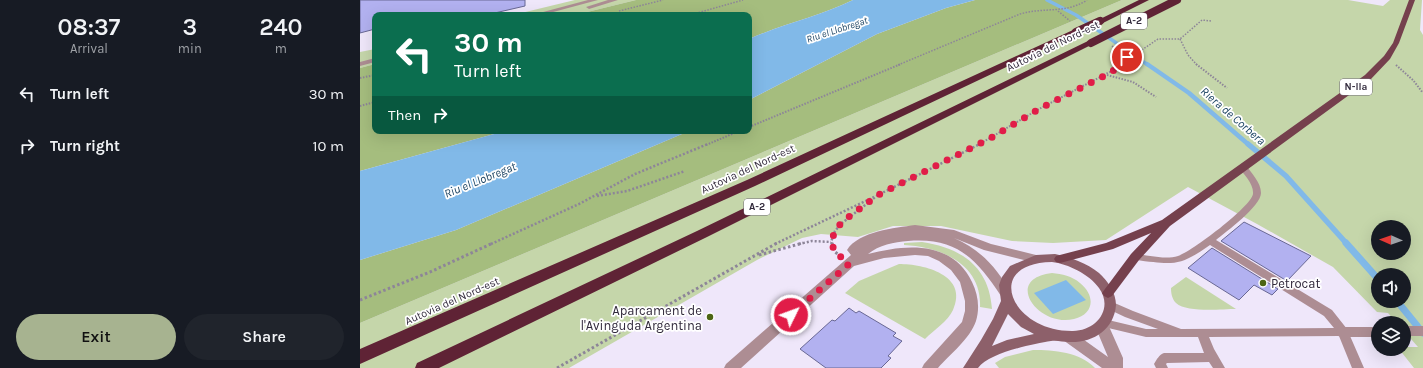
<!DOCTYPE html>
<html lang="en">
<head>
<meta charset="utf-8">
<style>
  body { margin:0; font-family:Karla,sans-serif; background:#20242c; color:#f1f3f6; height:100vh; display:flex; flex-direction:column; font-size:15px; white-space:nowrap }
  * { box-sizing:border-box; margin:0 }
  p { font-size:13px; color:#9ea1a6 }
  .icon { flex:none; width:22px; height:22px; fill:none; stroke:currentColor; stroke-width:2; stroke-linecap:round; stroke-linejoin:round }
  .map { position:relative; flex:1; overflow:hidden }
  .panel { display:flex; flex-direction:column; background:#171b24; width:360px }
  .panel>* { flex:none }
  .hud { position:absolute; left:12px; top:12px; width:380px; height:122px; border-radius:8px; box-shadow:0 4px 16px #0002; background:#0b6e4f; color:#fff; overflow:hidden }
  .needle { width:26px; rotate:272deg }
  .controls { position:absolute; left:1011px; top:220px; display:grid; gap:8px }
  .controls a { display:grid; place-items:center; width:40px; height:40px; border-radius:50%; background:#171b24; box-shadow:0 4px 16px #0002; font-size:20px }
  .pin { position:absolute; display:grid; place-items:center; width:34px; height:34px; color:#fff; margin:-17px; border:2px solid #fff; border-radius:50%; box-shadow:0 1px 4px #0007 }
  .me { position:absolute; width:44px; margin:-22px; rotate:48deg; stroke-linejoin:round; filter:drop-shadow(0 0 3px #0008) }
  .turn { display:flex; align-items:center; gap:14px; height:84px; padding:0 16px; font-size:18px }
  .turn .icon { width:52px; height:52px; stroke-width:2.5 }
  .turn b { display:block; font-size:28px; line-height:34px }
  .then { display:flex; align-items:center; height:38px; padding:0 16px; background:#0003; gap:8px; font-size:15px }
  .eta { display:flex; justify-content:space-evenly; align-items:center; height:68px; text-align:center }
  .eta b { font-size:24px; font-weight:600; line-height:28px }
  .cta { display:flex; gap:8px; margin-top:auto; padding:8px 16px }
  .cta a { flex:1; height:46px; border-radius:24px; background:#a7b390; color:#111; font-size:16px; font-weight:600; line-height:46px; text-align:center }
  .cta a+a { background:#20242c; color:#f1f3f6 }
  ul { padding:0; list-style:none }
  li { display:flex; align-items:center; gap:12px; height:52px; padding:0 16px }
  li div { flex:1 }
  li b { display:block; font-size:15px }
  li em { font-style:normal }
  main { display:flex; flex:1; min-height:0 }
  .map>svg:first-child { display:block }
</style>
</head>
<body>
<main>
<section class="panel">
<div class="eta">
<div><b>08:37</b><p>Arrival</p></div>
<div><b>3</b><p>min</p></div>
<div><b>240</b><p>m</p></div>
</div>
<ul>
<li><svg class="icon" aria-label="left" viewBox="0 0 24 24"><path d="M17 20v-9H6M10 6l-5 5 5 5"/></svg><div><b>Turn left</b></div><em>30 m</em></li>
<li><svg class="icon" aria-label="right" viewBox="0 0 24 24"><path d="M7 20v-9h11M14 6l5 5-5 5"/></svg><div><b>Turn right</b></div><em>10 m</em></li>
</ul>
<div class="cta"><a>Exit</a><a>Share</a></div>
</section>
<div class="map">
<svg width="1063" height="368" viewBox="0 0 1063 368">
  <rect width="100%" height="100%" fill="#efe7fa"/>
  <g fill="#c5d6aa" fill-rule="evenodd">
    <path d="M215,0H276L215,15H153Z"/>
    <path d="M762,0H988L1023,6L1030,0H1062L1060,30L1063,35V368H1054L1039,349H1044V347H1058L1044,331V323H1037L1028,313L1017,312L973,267L897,224L828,187L746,240L693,243L652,241L581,226H533L498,237L461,234L442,238L397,260L209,368H0V323ZM1018,227H1044V253H1018ZM1018,275H1044V301H1018Z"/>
    <path d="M15,49V64L0,68V52Z"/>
    <path d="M562,242C601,248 629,266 632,309L620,307C622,264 581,247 544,245V243Z"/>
    <path d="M539,264C564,264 609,275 593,310C588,321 574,330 565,339L485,293L499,281Z"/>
    <path d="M692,273C702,274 712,276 720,283C736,296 734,314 714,319C679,328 642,279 692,273Z"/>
    <path d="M826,277L876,309C861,309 827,313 816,303C812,299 811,293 811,288Z"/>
    <path d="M673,350C694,350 720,352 735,368H639L635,363L645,357Z"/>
  </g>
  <g fill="#a5bd7e">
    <path d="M276,0H493C460,16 423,24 389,39V15H215Z"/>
    <path d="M615,0H762L0,323V260L96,230L329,131H389V100L517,34L586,8Z"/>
    <path d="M15,64V131H145L0,171V68Z"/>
  </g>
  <g fill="#81b9e8">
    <path d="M493,0H615L586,8L517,34L389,100V39C423,24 460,16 493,0Z"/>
    <path d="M145,131H329L96,230L0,260V171Z"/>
    <path d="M706,280L726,300L693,314L674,293Z"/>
  </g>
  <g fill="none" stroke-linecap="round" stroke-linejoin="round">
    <path stroke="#81b9e8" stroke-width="3.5" d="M687,0L716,15L788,65"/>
    <path stroke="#81b9e8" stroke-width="4.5" d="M787,64L829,93L889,145"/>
    <path stroke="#81b9e8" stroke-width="5.5" d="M888,144L926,176L987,244"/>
    <g stroke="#81b9e8" stroke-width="7">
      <path d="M986,243L1018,279"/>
      <path d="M1037,301L1063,333"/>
    </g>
  </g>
  <g fill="#b2b1f0" stroke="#696894">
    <path d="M0,0H165V6L126,15H15V29L0,33Z"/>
    <path d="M884,222L951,256L927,281L861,241Z"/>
    <path d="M852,248L918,289L912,295L894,285L879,300L828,268Z"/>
    <path d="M489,308L496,313L499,311L536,333L533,336L542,341L528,356L531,358L521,368H466L440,349L472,320L475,321Z"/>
  </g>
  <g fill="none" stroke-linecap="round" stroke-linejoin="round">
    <g stroke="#8d8598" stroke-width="1.5" stroke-dasharray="1.5 1.5" stroke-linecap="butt">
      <path d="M259,11L303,0"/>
      <path d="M698,11L710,21"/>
      <path d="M330,15L383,0"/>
      <path d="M820,39L828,55L837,65"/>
      <path d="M752,46L767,57L766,63L763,65"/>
      <path d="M767,60L798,39H820L842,20L851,21"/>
      <path d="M538,65L660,14C683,7 706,14 727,0"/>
    </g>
    <g stroke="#8d8598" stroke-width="2" stroke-dasharray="1.5 1.5" stroke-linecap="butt">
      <path d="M836,64L867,88"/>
      <path d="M1036,65L1053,80L1063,93"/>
      <path d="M747,75L773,82L796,97"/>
      <path d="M0,78L15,75"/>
      <path d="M0,106L15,102"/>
      <path d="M389,127L541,64"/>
      <path d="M346,145L379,131"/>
      <path d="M618,145L679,109L765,64"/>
    </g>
    <g stroke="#8d8598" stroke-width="2.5" stroke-dasharray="2 2" stroke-linecap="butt">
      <path d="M237,196L267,191L325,171"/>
      <path d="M131,244L219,204L275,174L348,144"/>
      <path d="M415,244L514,197"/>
      <path d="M439,244L452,241L471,242"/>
      <path d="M472,244L471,242L475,231L482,223L518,195L620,144"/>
    </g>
    <g stroke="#8d8598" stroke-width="3" stroke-dasharray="2.5 2.5" stroke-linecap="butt">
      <path d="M472,243L475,252L479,255"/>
      <path d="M399,255L443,243"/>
      <path d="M0,300L70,272L133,243"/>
      <path d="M197,368L417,243"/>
    </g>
    <path fill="#ad8d93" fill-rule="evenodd" d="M880,165H886C891,173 901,182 901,193C901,206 866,232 856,240L972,310L987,329L1004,368H992L979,336L849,337L854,349L865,368H853L849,362L807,363L806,364L808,368H796L794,364C797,359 799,355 804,353H844L838,337H786L740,326L739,323L740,320L744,319L786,329H798L765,317L746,308L745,305L746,302L750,301L773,311L821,329L974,328L964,316L850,245C818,268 812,264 775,260L772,259L770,257L772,255L775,254C788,255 805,260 818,256C831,252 891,207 893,194C894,184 884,175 879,167Z"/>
    <g fill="#ad8d93" fill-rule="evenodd">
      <path d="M555,225L594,230L631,244L680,256L682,259L680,262L676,263L624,250L594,238C620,249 638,269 651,293L649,296L645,298L641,296C616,258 596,237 548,241C534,242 519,245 508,254C546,244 592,240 612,282C618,294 620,308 616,321C610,339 590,354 578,368H562L564,364L602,322L605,311V301L600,282L591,270L579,261L568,256L555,255L524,258L494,266L381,368H364L366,364L491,255L487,250C499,231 535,228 555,225Z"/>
      <path d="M742,321L747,322L763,358V368H742L703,340L701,336L703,332L708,331L713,332L748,357L735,326L737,322Z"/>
      <rect x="1044" y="326" width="19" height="10"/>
      <path d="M983,327H1018V337H983L978,336L976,332L978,328Z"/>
    </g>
    <g fill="#ad8d93" fill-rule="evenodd">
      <path d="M228,0H238L182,15H172Z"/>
      <path d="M248,0H258L229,9L226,7Z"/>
      <path d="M15,58V62L0,66V62Z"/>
    </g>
    <path fill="#8d606a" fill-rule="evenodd" d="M695,254C710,257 727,263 739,273C748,281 756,293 756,305C754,330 733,343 709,342C703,342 697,340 691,341C672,344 629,353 618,368H603L621,340L633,319L641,301L639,285L642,277L650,266L676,255ZM692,262C708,264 729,274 739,288C754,309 736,331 713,331C651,332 622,263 692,262ZM648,314L661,327L674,334L647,340L632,346Z"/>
    <path fill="#75404d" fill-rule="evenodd" d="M1049,0H1055L1039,43L1030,59L1011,79L810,226L779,260L752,296L748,298L744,296L742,293L771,254L791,233L753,249L700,263L696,262L694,259L696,256L746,243L802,220L1005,75L1024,56L1033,43Z"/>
    <g fill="#5f2335" fill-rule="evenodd">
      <path d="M779,0H789L743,23H740L736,21Z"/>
      <path d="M713,30H719L720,32L395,186L0,364V349L387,180Z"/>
      <path d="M728,41H731L735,43L347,237L79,368H55L57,363L337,231Z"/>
    </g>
    <g stroke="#5f2335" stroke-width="8">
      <path d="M716,32L740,21"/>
      <path d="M731,43L817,0"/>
    </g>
  </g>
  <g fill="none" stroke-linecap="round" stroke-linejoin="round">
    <path stroke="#e11d48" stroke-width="7" stroke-dasharray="0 12.6" d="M431,315L489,264L475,252L471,242L475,231L482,222L518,195L629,139L679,109L744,76L766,63L767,57"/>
  </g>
  <g fill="#4d6514" stroke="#fff" stroke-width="1.5">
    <circle cx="903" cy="283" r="4"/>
    <circle cx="350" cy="317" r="4"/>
  </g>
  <g text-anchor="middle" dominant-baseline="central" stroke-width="3.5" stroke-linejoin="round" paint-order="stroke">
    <g fill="#fff" stroke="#6f6976" stroke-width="1">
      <rect x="761" y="13" width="26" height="16" rx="3"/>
      <rect x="980" y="79" width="32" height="16" rx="3"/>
      <rect x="384" y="199" width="26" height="16" rx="3"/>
    </g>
    <g font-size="10" font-weight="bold" fill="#31293b">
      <text x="774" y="21">A-2</text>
      <text x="996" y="87">N-IIa</text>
      <text x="397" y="207">A-2</text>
    </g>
    <g font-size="10" font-style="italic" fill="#143d5d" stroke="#fff">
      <text transform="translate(477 30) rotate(-18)">Riu el Llobregat</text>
    </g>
    <g font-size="11" fill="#31293b" stroke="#fff">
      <text transform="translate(693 46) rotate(-26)">Autovia del Nord-est</text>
      <text transform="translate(388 169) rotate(-25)">Autovia del Nord-est</text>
      <text transform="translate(92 301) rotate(-24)">Autovia del Nord-est</text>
    </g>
    <g font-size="12" font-style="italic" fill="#143d5d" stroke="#fff">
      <text transform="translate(873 116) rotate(41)">Riera de Corbera</text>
      <text transform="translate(120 180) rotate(-22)">Riu el Llobregat</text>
    </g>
    <g font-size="13" fill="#31293b" stroke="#fff" text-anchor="start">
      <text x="911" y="283">Petrocat</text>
      <text x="342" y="310" text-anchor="end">Aparcament de<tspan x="342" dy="15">l'Avinguda Argentina</tspan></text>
    </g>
  </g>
</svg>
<div class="controls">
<a><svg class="needle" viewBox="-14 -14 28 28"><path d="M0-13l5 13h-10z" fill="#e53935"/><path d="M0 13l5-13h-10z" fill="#9ea1a6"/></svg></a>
<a><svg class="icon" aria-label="sound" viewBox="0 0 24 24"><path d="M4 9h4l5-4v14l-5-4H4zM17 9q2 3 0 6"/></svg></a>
<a><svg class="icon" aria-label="layers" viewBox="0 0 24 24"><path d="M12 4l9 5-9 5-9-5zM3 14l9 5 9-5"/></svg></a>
</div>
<div class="pin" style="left:767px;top:57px;background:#d93025"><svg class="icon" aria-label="arrive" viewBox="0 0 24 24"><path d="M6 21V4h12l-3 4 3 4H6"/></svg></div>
<svg class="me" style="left:431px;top:315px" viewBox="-20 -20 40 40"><circle r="17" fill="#e11d48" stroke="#fff" stroke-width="3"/><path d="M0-11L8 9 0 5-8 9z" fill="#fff"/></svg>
<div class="hud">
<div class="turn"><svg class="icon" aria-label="left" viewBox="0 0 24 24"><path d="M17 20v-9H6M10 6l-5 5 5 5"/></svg><div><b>30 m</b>Turn left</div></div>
<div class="then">Then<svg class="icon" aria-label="right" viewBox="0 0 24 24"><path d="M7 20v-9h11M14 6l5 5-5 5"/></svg></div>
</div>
</div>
</main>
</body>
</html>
